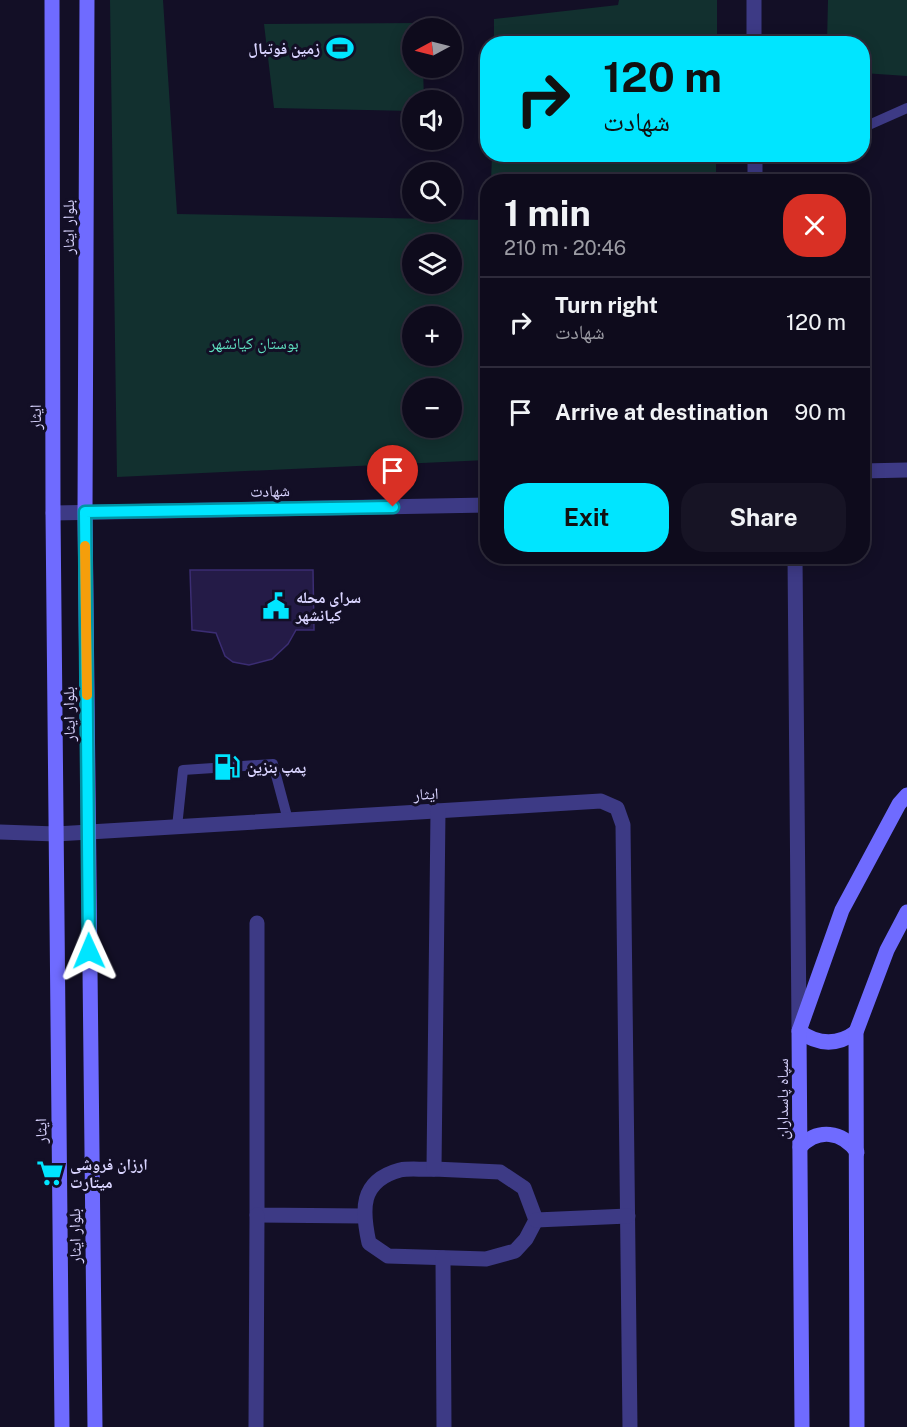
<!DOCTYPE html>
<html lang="en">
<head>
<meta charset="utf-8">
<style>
  body { margin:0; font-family:"Public Sans","Noto Naskh Arabic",sans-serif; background:#171425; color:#f1f3f6; height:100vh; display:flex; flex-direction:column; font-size:22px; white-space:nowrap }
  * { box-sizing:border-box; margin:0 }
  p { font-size:20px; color:#9b9ba3 }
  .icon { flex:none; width:33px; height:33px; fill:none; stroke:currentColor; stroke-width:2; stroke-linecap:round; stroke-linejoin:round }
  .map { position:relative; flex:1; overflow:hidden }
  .sheet { position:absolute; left:480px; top:174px; width:390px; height:390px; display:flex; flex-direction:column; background:#0e0b1c; border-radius:24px; box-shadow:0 3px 15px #0003,0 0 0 2px #2e2b3b }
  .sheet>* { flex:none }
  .top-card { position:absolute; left:480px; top:36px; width:390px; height:126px; border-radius:24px; box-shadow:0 3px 15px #0003,0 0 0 2px #2e2b3b; background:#00e5ff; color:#111; overflow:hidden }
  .needle { width:39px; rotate:263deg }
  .fabs { position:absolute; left:402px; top:18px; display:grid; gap:12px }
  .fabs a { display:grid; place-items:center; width:60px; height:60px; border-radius:50%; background:#0e0b1c; box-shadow:0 3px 15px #0003,0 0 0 2px #2e2b3b; font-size:30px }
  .pin { position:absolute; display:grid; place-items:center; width:51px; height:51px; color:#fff; margin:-62px -26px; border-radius:50% 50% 50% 0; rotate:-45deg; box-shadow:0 0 6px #0007 }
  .pin .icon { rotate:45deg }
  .me { position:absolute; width:66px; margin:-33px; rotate:359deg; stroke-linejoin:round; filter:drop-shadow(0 0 4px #0008) }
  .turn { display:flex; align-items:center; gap:21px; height:126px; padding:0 24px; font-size:27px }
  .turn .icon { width:78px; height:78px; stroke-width:2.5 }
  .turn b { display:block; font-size:42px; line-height:51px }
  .round { display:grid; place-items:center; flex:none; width:63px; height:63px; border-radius:24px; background:#171425 }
  .overview { display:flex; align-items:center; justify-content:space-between; height:102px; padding:0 24px }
  h1 { font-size:36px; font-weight:700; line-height:45px }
  .cta { display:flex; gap:12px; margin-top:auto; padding:12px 24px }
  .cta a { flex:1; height:69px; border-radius:24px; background:#00e5ff; color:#111; font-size:24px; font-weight:700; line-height:69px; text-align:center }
  .cta a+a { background:#171425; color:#f1f3f6 }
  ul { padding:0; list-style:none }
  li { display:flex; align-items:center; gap:18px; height:90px; padding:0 24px; border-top:2px solid #2e2b3b }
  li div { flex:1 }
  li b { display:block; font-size:22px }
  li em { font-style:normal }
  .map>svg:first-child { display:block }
</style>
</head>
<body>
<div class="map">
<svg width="907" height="1427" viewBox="0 0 907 1427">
  <rect width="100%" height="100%" fill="#130f26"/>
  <g fill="#12302f" fill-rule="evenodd">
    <path d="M110,0H163L177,214L487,220V460L117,477ZM452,244V284H412V244ZM452,316V356H412V316ZM412,388H452V428H412Z"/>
    <path d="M619,0H717V43H494V19L618,5Z"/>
    <path d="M828,0H907V76L863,73L862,44L827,43Z"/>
    <path d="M420,23V28H412V68H423L424,100H412V111L274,108L264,24Z"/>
    <path d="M492,155H716V181H491Z"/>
  </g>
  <path fill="#241b47" stroke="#3b2d73" stroke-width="1.5" d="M190,570H313L314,630H296L288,644L272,659L249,665L233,662L225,656L216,633L192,630Z"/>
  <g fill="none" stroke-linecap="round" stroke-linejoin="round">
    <g stroke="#3d3a85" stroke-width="10">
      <path d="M862,128L907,108"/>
      <path d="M177,827L183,770L273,764L288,820"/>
    </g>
    <g stroke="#3d3a85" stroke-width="15">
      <path d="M754,0V44"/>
      <path d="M755,154V182"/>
      <path d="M862,471L907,470"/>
      <path d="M53,513L488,505"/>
      <path d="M795,556L799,1028"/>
      <path d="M0,832L56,834L601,801L617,808L623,825L630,1427"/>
      <path d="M257,923V1215L363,1216"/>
      <path d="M434,1169L500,1172L524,1188L536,1220L526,1239L515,1251L486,1259L388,1256L369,1243C362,1211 359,1181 400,1170C410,1168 423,1170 434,1169Z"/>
      <path d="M434,1169L438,811"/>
      <path d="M536,1220L628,1216"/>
      <path d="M443,1258L444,1427"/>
      <path d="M256,1427L257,1215"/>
    </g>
    <g stroke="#6f6bff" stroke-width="15">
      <path d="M52,0L53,513L62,1427"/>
      <path d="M87,0L85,512L95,1427"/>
      <path d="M799,1031C818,1045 837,1046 856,1032"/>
      <path d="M800,1147C818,1128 842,1131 857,1152"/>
      <path d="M802,1427L799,1031L842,910L899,804L907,795"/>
      <path d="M857,1427L856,1032L887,950L907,912"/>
    </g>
  </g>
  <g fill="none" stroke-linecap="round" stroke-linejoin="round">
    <defs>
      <path id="route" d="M89,951L85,512L393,507"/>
    </defs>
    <use href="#route" stroke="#0095a6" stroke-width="15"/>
    <use href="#route" stroke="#00e5ff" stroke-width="10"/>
    <path stroke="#f59e0b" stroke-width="10" d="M85,546L87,695"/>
  </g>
  <defs>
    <symbol id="stadium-bare" viewBox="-9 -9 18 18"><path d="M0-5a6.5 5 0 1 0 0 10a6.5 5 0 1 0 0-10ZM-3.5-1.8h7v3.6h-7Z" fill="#00e5ff" stroke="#130f26" stroke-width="2.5" paint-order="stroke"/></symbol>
    <symbol id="civic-bare" viewBox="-9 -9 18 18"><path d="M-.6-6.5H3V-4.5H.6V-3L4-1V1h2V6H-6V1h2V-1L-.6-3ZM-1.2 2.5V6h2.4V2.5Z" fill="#00e5ff" stroke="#130f26" stroke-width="2.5" paint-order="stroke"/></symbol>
    <symbol id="fuel-bare" viewBox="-9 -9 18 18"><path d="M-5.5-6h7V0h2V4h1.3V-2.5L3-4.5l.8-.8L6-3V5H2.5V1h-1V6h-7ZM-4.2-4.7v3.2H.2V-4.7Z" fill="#00e5ff" stroke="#130f26" stroke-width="2.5" paint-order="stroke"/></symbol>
    <symbol id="supermarket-bare" viewBox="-9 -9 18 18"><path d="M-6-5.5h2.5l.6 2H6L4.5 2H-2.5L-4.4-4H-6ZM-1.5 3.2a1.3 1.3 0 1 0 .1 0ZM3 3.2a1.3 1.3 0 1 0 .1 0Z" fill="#00e5ff" stroke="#130f26" stroke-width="2.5" paint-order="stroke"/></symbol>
  </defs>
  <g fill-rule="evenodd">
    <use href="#stadium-bare" x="321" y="29" width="38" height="38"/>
    <use href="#civic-bare" x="257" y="587" width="38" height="38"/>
    <use href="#fuel-bare" x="208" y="748" width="38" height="38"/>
    <use href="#supermarket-bare" x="31" y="1154" width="38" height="38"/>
  </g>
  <g text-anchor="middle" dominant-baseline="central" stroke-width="6" stroke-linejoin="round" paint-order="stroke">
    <g font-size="16" font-weight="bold" fill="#d9d4ff" stroke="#130f26" text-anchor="start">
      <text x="320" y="48" text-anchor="end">زمین فوتبال</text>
      <text x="296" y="597">سرای محله<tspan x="296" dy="18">کیانشهر</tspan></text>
      <text x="247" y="767">پمپ بنزین</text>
      <text x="70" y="1164">ارزان فروشی<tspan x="70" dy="18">میتارت</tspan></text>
    </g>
    <g font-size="16" fill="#d9d4ff" stroke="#130f26">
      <text transform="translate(68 227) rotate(-90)">بلوار ایثار</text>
      <text transform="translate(35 417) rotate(-90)">ایثار</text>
      <text transform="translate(270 491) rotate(-1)">شهادت</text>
      <text transform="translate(69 714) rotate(-91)">بلوار ایثار</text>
      <text transform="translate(426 794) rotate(-3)">ایثار</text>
      <text transform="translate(782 1099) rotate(-90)">سپاه پاسداران</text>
      <text transform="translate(41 1131) rotate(-91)">ایثار</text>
      <text transform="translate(75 1236) rotate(-91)">بلوار ایثار</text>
    </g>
    <g font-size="16" fill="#5fe0c0" stroke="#130f26">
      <text x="254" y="343">بوستان کیانشهر</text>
    </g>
  </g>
</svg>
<div class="fabs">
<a><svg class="needle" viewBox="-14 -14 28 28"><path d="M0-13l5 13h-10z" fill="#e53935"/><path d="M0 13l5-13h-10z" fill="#9b9ba3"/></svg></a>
<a><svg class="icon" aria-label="sound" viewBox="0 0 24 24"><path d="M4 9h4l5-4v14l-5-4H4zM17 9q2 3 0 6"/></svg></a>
<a><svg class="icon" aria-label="search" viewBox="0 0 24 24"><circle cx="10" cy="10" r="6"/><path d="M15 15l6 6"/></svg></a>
<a><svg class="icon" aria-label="layers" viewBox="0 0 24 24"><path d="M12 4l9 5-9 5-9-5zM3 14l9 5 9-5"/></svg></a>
<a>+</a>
<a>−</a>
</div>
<div class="pin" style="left:393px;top:507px;background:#d93025"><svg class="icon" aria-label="arrive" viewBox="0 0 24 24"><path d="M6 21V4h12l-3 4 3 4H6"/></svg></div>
<svg class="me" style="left:89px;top:951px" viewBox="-20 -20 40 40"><path d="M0-17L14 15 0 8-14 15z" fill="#00e5ff" stroke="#fff" stroke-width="4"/></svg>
<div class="top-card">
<div class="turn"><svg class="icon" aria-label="right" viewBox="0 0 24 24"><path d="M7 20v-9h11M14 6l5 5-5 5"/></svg><div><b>120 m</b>شهادت</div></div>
</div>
<section class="sheet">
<div class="overview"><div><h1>1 min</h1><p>210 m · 20:46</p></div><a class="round" style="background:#d93025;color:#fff"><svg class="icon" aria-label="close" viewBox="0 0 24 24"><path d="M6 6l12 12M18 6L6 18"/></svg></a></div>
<ul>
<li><svg class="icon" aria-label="right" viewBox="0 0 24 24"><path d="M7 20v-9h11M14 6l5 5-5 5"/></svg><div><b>Turn right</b><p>شهادت</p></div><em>120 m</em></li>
<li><svg class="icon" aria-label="arrive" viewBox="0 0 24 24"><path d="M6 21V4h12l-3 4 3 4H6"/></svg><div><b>Arrive at destination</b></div><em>90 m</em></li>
</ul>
<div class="cta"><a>Exit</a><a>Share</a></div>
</section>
</div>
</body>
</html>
